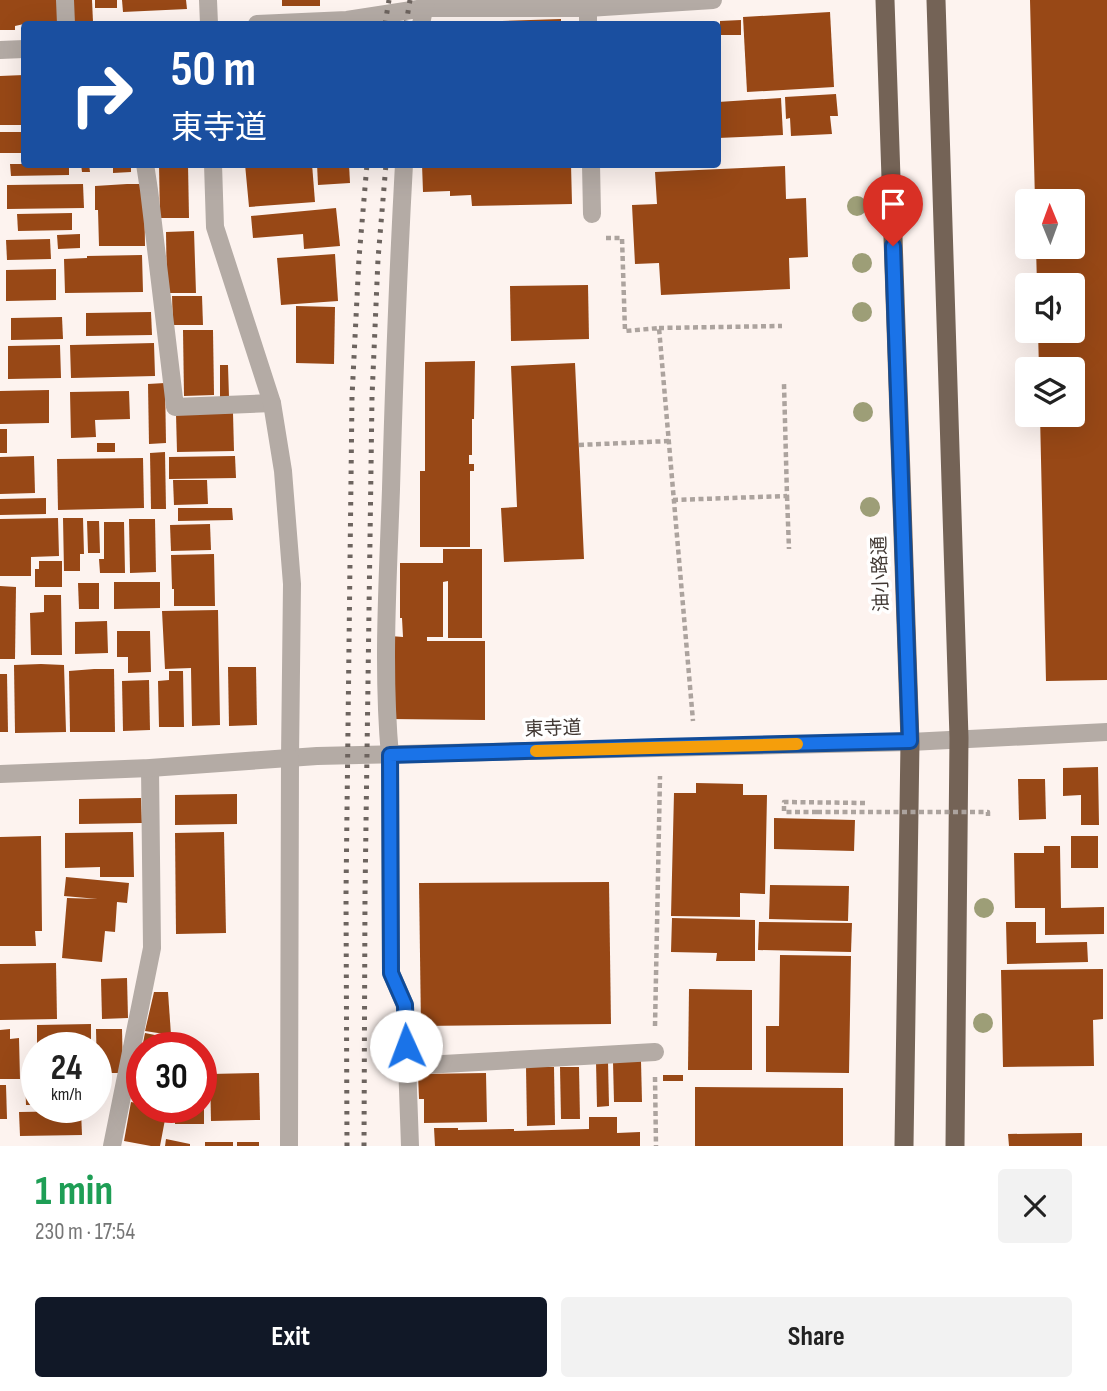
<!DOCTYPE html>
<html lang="en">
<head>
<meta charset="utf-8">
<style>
  body { margin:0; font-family:"Sofia Sans Condensed","Noto Sans JP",sans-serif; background:#f2f2f2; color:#222; height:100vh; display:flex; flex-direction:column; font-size:26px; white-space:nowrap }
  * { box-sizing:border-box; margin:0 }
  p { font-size:23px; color:#767676 }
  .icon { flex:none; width:38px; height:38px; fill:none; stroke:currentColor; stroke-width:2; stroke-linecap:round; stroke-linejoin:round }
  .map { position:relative; height:1146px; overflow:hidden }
  .drawer { display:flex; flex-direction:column; background:#fff; flex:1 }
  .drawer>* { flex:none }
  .banner { position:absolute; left:21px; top:21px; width:700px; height:147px; border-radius:7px; box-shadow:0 7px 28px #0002; background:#1a4fa0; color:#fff; overflow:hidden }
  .needle { width:46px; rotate:359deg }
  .buttons { position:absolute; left:1015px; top:189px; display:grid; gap:14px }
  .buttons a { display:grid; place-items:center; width:70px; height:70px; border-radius:7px; background:#fff; box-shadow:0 7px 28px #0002; font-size:35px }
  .speed { position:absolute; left:21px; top:1032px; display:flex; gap:14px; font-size:35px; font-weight:700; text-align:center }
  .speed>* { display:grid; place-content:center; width:91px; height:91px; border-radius:50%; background:#fff; box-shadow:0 7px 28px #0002; line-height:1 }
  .speed small { font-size:18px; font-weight:400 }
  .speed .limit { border:10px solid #d22; background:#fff; color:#111 }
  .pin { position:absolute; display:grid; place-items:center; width:60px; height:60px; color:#fff; margin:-72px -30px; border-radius:50% 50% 50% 0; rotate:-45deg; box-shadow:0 0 7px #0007 }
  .pin .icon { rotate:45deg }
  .me { position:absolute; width:77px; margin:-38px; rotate:358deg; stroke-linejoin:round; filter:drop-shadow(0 0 5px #0008) }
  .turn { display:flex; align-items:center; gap:24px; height:147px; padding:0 35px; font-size:32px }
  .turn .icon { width:91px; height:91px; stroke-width:2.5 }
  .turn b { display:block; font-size:49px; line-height:60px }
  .round { display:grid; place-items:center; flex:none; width:74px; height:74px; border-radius:7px; background:#f2f2f2 }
  .overview { display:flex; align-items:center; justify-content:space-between; height:119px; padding:0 35px }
  h1 { font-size:42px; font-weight:700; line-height:52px; color:#1e9e55 }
  .action { display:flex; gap:14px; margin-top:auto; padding:14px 35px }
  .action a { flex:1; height:80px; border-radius:7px; background:#111827; color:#fff; font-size:28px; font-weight:700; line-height:80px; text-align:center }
  .action a+a { background:#f2f2f2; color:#222 }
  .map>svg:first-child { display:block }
</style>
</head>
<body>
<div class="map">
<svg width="1107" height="1146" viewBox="0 0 1107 1146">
  <rect width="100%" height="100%" fill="#fdf3ef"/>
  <g fill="#984816">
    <path d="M0,0H62V24H24L15,26V30H0Z"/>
    <path d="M69,0H92L93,22H69Z"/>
    <rect x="95" y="0" width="22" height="8"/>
    <path d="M122,0H186L187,9L123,12Z"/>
    <rect x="282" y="0" width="38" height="6"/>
    <path d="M1030,0H1107V680L1046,681L1040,415H1073V369H1039L1038,331H1073V285H1037L1036,247H1073V201H1035Z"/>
    <path d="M830,12L834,87L747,92L743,17Z"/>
    <path d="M561,19V24H469V22Z"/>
    <path d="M741,20V35H720V21Z"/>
    <path d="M24,75V125H0V76Z"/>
    <path d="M836,94L838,116H830L832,134L791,136L790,118L786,119L785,97Z"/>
    <path d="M781,98L783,135L718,138V102Z"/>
    <rect x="0" y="132" width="24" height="21"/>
    <path d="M10,164H69V175L11,176Z"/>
    <path d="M81,164H89L90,172H82Z"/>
    <path d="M113,164H131V172L113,173Z"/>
    <path d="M159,164H188L189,218H160Z"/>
    <path d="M245,164H312L315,202L249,207Z"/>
    <path d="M317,164H349L350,183L318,185Z"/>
    <path d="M422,164H571L572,204L472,206L471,195L450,196V191L423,192Z"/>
    <path d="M785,166L786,199L806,198L808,257L789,258L790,289L661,295L659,263L635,264L632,205L657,204L655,172Z"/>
    <path d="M83,184L84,208L7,209V185Z"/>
    <path d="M127,184H144L145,246H99L98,210H95V186Z"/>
    <path d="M336,208L340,246L304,249L303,234L253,238L251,216Z"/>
    <path d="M72,213V230L18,231L17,214Z"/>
    <path d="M194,231L196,293H167L166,232Z"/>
    <path d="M80,234V248L58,249L57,235Z"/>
    <path d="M50,239L51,259L7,260L6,240Z"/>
    <path d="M335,254L338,301L281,305L277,258Z"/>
    <path d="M142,255L143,292L65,293L64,259L87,258V256Z"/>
    <path d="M56,269V300L6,301V270Z"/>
    <path d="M588,285L589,339L511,341L510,286Z"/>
    <path d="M172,296H202L203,325H173Z"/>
    <path d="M296,306L335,307L334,364L296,363Z"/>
    <path d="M151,312L152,335L86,336V313Z"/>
    <path d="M62,317L63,339L11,340V318Z"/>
    <path d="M183,330H213L214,395L184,396Z"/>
    <path d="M154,343L155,376L71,378L70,345Z"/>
    <path d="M60,345L61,378L8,379V346Z"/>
    <path d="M475,361L474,419H472V455H469V464H474V471H470V547H420V471H425V362Z"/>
    <path d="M575,363L584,559L504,562L501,508L517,507L511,366Z"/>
    <path d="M220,365H228L229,398H220Z"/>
    <path d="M165,383L166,443L149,444L148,384Z"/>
    <path d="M49,390V423L0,424V391Z"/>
    <path d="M129,391L130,419L95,420L96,437L71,438L70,392Z"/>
    <path d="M233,413L234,451L177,452L176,414Z"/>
    <rect x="0" y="429" width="7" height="24"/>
    <rect x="97" y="443" width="18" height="9"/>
    <path d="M165,452L166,509H151L150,453Z"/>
    <path d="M34,456L35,493L0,494V457Z"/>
    <path d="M235,456L236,478L169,479V457Z"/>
    <path d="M143,458L144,508L58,510L57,459Z"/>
    <path d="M173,480H207L208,504L174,505Z"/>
    <path d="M46,498V514L0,515V499Z"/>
    <path d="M178,508H232L233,520L178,521Z"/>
    <path d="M58,518L59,556L31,557V576H0V519Z"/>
    <path d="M63,518H83L84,554H80V571H64Z"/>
    <path d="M129,519H155L156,572L130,573Z"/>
    <path d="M87,521H99L100,553H88Z"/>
    <path d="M104,522H124L125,573H100L99,559H104Z"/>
    <path d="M210,524L211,550L171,551L170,525Z"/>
    <path d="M443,549H482V638H448V581L443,582V637H427V641H485V720L390,719V636L403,637L402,618H400V563H443Z"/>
    <path d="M214,554L215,606H174V589H172L171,555Z"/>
    <path d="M39,561H62V587H35V569H39Z"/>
    <path d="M114,582H160V608L114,609Z"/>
    <path d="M78,583H99V609H79Z"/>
    <path d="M0,586L16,587L15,659H0Z"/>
    <path d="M44,595H61L62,655H31L30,613L44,612Z"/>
    <path d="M218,610L220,725L192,726L191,668L165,669L162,611Z"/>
    <path d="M107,621L108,653L75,654V622Z"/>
    <path d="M117,631H150L151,672L128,673V657H117Z"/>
    <path d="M41,664L64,665L66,732L15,733L14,665Z"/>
    <path d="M228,667H256L257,725L229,726Z"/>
    <path d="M94,669H114L115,732H70L69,671Z"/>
    <path d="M169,671H183L184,727H159L158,681L169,680Z"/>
    <path d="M0,674H7L8,732H0Z"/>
    <path d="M149,680L150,730L123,731L122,681Z"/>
    <path d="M1098,767L1099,825H1081V795L1063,796V768Z"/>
    <path d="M1018,779H1045L1046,819L1019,820Z"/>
    <path d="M696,783L743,784V795H767L765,894L740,893V917L671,916L674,793H696Z"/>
    <path d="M237,794V824L175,825V795Z"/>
    <path d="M141,798L142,823L79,824V799Z"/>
    <path d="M774,818L855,820L854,851L774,849Z"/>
    <path d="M133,832L134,877H100V867L65,868V833Z"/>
    <path d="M224,832L226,933L176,934L175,833Z"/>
    <path d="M41,836L42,931H35L36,946H0V837Z"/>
    <rect x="1071" y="836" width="27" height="32"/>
    <path d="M1044,846H1060L1061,908L1104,907V934L1045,935V908H1015L1014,853H1044Z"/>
    <path d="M66,877L129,883L127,903L117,902L115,932L105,931L102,962L62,958L67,898L98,899L64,896Z"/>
    <path d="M609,882L611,1024L421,1026L419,883Z"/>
    <path d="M770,885L849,886L848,921L769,919Z"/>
    <path d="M672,918L755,920V961H716L717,953L671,952Z"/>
    <path d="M759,922L852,923L851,952L758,950Z"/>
    <path d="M1006,922H1036V943L1087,942L1088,962L1007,964Z"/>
    <path d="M780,955L851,956L849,1073L766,1072V1026H779Z"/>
    <path d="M56,963L57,1019L0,1020V964Z"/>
    <path d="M1103,969V1019L1093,1020L1094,1066L1003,1067L1001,970Z"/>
    <path d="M127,978L128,1018L102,1019L101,979Z"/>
    <path d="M689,989L752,990V1070H688Z"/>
    <path d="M154,992H168L171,1035L145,1031Z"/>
    <path d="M91,1024V1048H37V1025Z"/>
    <path d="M10,1029V1039L19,1038L20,1079H0V1030Z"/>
    <path d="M96,1029H122L123,1073H97Z"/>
    <path d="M145,1033L170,1038L168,1048H142Z"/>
    <path d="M596,1061H608L609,1106L597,1107Z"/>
    <path d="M641,1061L642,1102H614L613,1062Z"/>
    <path d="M526,1067H554L555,1125L527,1126Z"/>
    <path d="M560,1067H579L580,1119H561Z"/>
    <path d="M259,1073L260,1120L211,1121L210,1074Z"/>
    <path d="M486,1073L487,1122L424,1123V1099H419L418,1074Z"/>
    <path d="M25,1075H37V1105H26Z"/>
    <rect x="663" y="1075" width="20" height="6"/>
    <path d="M201,1081H204V1124H175V1108H201Z"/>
    <path d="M0,1085H6L7,1119H0Z"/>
    <path d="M695,1087L843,1088V1146H695Z"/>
    <path d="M131,1102L142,1104V1108L167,1109L160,1146H151L124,1141Z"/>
    <path d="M81,1111L82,1135L20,1136L19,1112Z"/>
    <path d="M589,1117H617V1133L640,1132V1146H435L434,1128H458V1130L514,1129V1131L589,1129Z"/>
    <path d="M1082,1133V1146H1009L1008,1134Z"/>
    <path d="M166,1139L190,1144V1146H165Z"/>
    <rect x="205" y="1142" width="28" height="4"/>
    <rect x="237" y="1142" width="22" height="4"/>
  </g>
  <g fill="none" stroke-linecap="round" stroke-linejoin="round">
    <g stroke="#aca39e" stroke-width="4.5" stroke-dasharray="5 3.5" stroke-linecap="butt">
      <path d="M606,238H622L625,331L659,328L693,721"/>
      <path d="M659,328L782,326"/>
      <path d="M579,445L669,441"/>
      <path d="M787,496L789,549"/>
      <path d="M673,500L787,496L784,384"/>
      <path d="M817,812H784V802L865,803"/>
      <path d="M655,1026L660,776"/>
      <path d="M655,1077L656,1146"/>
    </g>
    <g stroke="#b4aba5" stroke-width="18">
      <path d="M65,0L66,24"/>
      <path d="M588,8V24"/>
      <path d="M145,164L149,190L175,407L272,403"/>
      <path d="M591,164L592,214"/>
      <path d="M112,1146L152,948L150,768"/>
    </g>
    <g stroke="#b4aba5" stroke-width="18">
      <path d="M208,0L209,24"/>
      <path d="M257,24L347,20L424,8H588L713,0"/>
      <path d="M421,24L426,0"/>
      <path d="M0,50L24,49"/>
      <path d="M213,164L215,227L272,403L283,471L292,584L290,758"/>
      <path d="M404,164C398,273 394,381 391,489C388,578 382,667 390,756L391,973L405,1005L410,1146"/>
      <path d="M407,1066L655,1052"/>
    </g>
    <g stroke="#b4aba5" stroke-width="18">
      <path d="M0,774L150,768L317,756L910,742L1107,732"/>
      <path d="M289,1146L290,758"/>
    </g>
    <g stroke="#746356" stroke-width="19">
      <path d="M885,0L910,742L904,1146"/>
      <path d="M936,0L959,738L955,1146"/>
    </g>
    <g stroke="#6d645f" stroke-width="5" stroke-dasharray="3.5 7" stroke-linecap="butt">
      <path d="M385,24L389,0"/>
      <path d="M406,24L410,0"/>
      <path d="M347,1146L346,894L352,397L359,258L367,164"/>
      <path d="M364,1146L365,895L372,397L378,259L386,164"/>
    </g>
    <path stroke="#aca39e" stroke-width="4.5" stroke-dasharray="5 3.5" stroke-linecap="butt" d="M817,812H988V818"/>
  </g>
  <g fill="#9d9e77">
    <circle cx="857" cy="206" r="10"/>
    <circle cx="862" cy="263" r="10"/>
    <circle cx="862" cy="312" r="10"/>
    <circle cx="863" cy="412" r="10"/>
    <circle cx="870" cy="507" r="10"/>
    <circle cx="984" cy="908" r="10"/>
    <circle cx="983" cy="1023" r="10"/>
  </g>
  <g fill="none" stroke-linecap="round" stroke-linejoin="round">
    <defs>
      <path id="route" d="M406,1046L405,1005L391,973L390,755L660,747L910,741L893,246"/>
    </defs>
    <use href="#route" stroke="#114b97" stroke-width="18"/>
    <use href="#route" stroke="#1a73e8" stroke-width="12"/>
    <path stroke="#f59e0b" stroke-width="12" d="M536,751L797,744"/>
  </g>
  <g text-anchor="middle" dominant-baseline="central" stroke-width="7" stroke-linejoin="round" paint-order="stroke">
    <g font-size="19" fill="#413833" stroke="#fff">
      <text transform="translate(881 574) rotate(-92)">油小路通</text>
      <text transform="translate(553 729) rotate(-2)">東寺道</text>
    </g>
  </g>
</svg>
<div class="buttons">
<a><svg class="needle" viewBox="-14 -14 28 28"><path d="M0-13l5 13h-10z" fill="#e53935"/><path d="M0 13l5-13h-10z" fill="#767676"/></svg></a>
<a><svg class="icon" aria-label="sound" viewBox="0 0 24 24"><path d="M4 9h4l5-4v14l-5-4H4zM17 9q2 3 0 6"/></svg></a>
<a><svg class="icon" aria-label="layers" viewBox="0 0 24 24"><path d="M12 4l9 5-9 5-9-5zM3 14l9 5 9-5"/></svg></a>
</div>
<div class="speed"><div>24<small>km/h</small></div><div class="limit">30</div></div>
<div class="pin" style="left:893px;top:246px;background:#d93025"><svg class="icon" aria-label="arrive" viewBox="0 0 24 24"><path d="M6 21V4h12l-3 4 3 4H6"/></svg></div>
<svg class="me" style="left:406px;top:1046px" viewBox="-20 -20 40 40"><circle r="19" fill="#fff"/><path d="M0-13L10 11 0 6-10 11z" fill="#1a73e8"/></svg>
<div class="banner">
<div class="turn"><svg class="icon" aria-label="right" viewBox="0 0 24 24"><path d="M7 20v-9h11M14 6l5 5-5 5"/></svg><div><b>50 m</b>東寺道</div></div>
</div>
</div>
<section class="drawer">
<div class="overview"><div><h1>1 min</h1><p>230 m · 17:54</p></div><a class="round"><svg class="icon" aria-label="close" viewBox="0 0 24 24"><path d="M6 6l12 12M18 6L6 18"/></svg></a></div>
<div class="action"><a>Exit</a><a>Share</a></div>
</section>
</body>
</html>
